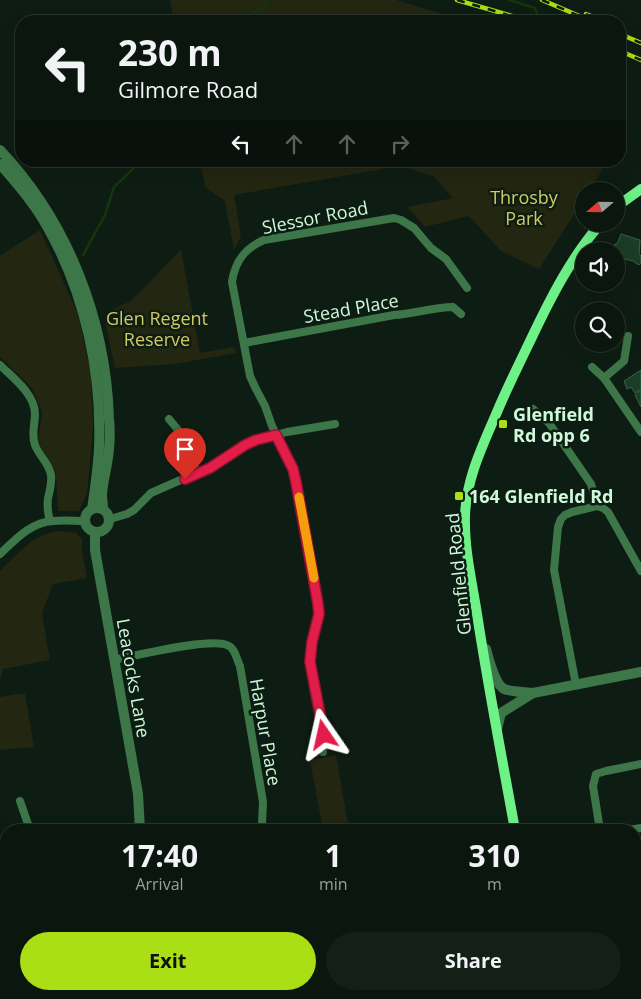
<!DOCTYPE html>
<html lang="en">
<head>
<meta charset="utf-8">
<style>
  body { margin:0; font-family:"Open Sans",sans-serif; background:#131f17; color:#f1f3f6; height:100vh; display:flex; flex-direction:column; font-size:19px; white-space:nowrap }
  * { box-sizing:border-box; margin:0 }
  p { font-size:16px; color:#999f9e }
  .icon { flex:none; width:28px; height:28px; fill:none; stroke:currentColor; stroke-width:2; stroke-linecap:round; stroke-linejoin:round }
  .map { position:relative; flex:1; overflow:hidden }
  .side { position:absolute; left:0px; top:824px; width:641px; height:176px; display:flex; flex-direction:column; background:#0a160e; border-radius:20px 20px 0 0; box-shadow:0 5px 20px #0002,0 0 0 1px #2a352e }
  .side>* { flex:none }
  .top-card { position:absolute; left:15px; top:15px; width:611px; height:152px; border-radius:20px; box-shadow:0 5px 20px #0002,0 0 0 1px #2a352e; background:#0a160e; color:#f1f3f6; overflow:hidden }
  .needle { width:32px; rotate:250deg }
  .controls { position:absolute; left:575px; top:182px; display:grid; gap:10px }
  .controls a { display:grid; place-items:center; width:50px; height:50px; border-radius:50%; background:#0a160e; box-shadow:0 5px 20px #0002,0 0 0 1px #2a352e; font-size:25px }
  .pin { position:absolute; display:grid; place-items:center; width:42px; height:42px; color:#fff; margin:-51px -21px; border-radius:50% 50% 50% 0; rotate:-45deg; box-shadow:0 0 5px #0007 }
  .pin .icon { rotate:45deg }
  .me { position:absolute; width:55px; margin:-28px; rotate:349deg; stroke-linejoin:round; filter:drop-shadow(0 0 4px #0008) }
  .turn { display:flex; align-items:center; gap:18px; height:105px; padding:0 20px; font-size:22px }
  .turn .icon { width:65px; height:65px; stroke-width:2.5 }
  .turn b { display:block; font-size:35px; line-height:42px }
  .lanes { display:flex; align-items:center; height:48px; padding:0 20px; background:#0003; justify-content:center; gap:25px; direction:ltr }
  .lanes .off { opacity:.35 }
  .eta { display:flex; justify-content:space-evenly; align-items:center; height:85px; text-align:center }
  .eta b { font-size:30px; font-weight:700; line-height:35px }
  .action { display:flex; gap:10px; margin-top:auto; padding:10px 20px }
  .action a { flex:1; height:58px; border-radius:30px; background:#aadf15; color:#111; font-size:20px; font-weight:700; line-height:58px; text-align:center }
  .action a+a { background:#131f17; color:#f1f3f6 }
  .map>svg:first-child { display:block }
</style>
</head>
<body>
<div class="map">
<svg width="641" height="999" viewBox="0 0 641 999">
  <rect width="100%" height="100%" fill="#0e1d13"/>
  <g fill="#232611">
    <path d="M170,0H396L467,21H174Z"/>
    <path d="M200,161H600L604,167L589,191H584V199L539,269L501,251L469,216L425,227L407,207L453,198L433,176L400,166L234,195L241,236L234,250L225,201L205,187Z"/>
    <path d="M40,230L78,314L91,375L93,429L87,494L79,511H58L56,474L38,442L42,412L32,388L0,357V256Z"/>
    <path d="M181,250L200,353L234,347L236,353L174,364L115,368L104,318L108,311L131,301Z"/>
    <path d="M59,531L76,533L82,539V551L87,578L53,584L42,613L50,660L3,669L0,680V571C18,554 33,534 59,531Z"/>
    <path d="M25,693L34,747L0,750V697Z"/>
    <path d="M336,755L349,830H323L310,760Z"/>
    <path d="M312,994H354L353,998L352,999H309Z"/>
  </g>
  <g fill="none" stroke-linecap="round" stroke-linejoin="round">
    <g stroke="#15360d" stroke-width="2.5">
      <path d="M509,0L535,8L540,21"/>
      <path d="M240,21L267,5L266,0"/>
      <path d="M83,255L105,215L114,187L141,161"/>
    </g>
  </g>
  <g fill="#1b3c27" stroke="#306643">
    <path d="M621,234L640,240L639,254L641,256V263L639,265L633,261L616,257V251H613L615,244H617Z"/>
    <path d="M641,370V389L635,393L631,387L627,389L624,381Z"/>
    <path d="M641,390V407L635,395Z"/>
  </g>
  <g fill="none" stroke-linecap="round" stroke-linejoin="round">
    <g stroke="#3d7749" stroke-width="8">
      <path d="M244,343L394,315C414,314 434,307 453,307L461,314"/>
      <path d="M0,365C13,378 35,394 35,414C35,425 31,434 35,445C39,456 49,463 51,475C52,483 50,490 48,498C47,506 48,514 50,521"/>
      <path d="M592,367L604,378L641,432"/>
      <path d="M604,378L624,361L628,336"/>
      <path d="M533,409L549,423L591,484L595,497L597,506"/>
      <path d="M169,419L179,431L198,474"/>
      <path d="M110,519L127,514L134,510L151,493L210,467L245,445L256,440L287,432L335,424"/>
      <path d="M0,554C15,540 31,522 53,521C63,520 74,521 85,521"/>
      <path d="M114,660C134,656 214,636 229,646C235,649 237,660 240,666L263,802L262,824"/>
      <path d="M576,685L554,570L558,527L561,519L565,515L572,512L597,506L603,508L608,512L641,571"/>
      <path d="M323,752L324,735L310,662L312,642L319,614L318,604L296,482L293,469L272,426L265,406L255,387L250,376L232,282C235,261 245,248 264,240L394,218L401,220L414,228L431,248L446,259L467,288"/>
      <path d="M20,801L30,830"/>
      <path d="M600,830L593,786L596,774L606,771L641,764"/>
      <path d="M629,830L641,828"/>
      <path d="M635,979L641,978"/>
      <path d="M425,994L427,999"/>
      <path d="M630,994L631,999"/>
      <path d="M23,999L26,994"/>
      <path d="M238,999V994"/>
    </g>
    <g stroke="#3d7749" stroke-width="10">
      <path d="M0,150C68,222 106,320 109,419C110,429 110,439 109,449C108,464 103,479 102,494C102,499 103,505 103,509"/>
      <path d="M0,164C17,184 35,204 48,228C85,294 102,372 99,448C98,469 95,489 92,509"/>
      <circle cx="97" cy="520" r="12"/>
      <path d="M95,533V550L138,794L140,830"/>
      <path d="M486,649C489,659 494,683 504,689C512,692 524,692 533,693L641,672"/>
      <path d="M497,729L501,713L533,693"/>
      <path d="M140,994V999"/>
    </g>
    <g stroke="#6ef187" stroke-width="10">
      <path d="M616,207L641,189"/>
      <path d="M515,830C502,758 488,686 477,614C472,582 464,549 465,516C466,477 485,441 500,405C510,382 521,360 532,337C551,297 571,258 600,224"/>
      <path d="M545,994L546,999"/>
    </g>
    <defs>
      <g id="rail">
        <path d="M457,0L529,21"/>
        <path d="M542,0L591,21"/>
        <path d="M586,14L603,21"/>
        <path d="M620,34L641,43"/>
        <path d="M620,51L641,60"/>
      </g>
    </defs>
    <use href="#rail" stroke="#aadf15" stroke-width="4.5"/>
    <use href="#rail" stroke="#0e1d13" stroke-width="2.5" stroke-dasharray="8" stroke-linecap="butt"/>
  </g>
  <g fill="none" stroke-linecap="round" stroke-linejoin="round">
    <defs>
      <path id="route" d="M185,479L210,468L245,445L256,440L276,435L293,469L296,482L318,604L319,614L312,642L310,662L324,735"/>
    </defs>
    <use href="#route" stroke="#92132f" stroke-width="12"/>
    <use href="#route" stroke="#e11d48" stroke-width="9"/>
    <path stroke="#f59e0b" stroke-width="9" d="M299,497L314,578"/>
  </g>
  <g fill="#aadf15" stroke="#0e1d13" stroke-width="2">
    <rect x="498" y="419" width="10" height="10" rx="2.5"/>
    <rect x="454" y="491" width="10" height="10" rx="2.5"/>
  </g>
  <g text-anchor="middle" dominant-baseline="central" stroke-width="5" stroke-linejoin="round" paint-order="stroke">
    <g font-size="18" fill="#d2c962" stroke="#0e1d13">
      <text x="524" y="197">Throsby<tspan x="524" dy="21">Park</tspan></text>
      <text x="157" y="318">Glen Regent<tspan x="157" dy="21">Reserve</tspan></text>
    </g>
    <g font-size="18" fill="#cefada" stroke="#0e1d13">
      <text transform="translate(315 217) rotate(-11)">Slessor Road</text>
      <text transform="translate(351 308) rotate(-10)">Stead Place</text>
      <text transform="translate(458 574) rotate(-96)">Glenfield Road</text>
      <text transform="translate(134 678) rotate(80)">Leacocks Lane</text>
      <text transform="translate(266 732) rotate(80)">Harpur Place</text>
    </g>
    <g font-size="18" font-weight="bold" fill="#cefada" stroke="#0e1d13" text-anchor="start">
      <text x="513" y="414">Glenfield<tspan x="513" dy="21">Rd opp 6</tspan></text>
      <text x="469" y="496">164 Glenfield Rd</text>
    </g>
  </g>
</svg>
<div class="controls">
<a><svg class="needle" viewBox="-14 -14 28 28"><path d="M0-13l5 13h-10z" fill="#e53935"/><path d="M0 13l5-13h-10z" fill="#999f9e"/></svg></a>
<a><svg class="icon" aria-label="sound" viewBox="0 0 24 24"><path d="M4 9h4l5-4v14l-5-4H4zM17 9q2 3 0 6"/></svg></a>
<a><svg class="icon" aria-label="search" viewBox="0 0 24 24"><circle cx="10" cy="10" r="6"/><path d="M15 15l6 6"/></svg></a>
</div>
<div class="pin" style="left:185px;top:479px;background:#d93025"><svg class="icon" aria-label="arrive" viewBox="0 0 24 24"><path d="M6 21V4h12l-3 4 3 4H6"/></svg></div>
<svg class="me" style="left:324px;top:735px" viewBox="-20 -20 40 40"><path d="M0-17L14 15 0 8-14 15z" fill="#e11d48" stroke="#fff" stroke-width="4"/></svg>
<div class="top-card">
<div class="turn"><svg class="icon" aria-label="left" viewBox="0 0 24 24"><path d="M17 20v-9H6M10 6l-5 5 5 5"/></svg><div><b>230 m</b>Gilmore Road</div></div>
<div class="lanes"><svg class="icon" aria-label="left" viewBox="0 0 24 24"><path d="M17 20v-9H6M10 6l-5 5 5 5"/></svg><svg class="icon off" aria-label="ahead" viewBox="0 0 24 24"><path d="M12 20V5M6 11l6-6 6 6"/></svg><svg class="icon off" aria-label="ahead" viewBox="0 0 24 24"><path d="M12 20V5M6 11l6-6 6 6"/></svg><svg class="icon off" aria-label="right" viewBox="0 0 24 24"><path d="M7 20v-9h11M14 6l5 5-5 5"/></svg></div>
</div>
<section class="side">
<div class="eta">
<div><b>17:40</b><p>Arrival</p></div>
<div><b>1</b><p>min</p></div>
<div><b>310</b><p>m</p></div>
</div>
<div class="action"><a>Exit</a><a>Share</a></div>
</section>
</div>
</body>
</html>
